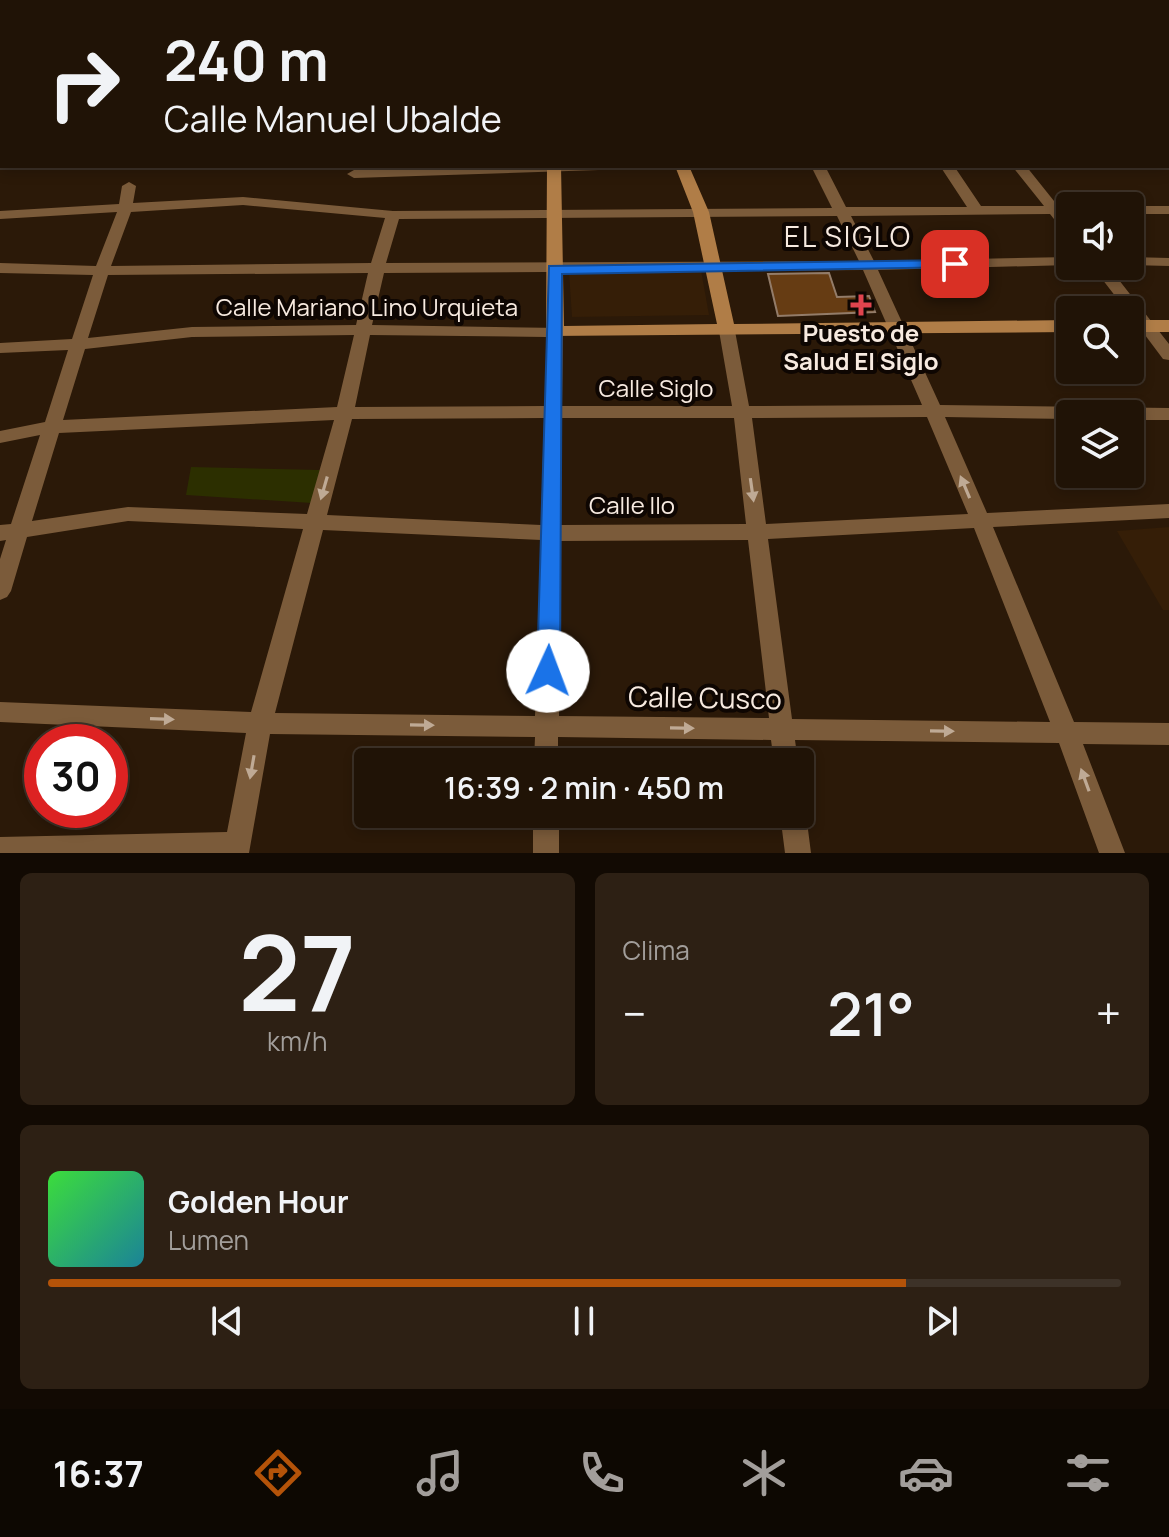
<!DOCTYPE html>
<html lang="es">
<head>
<meta charset="utf-8">
<style>
  body { margin:0; font-family:Manrope,sans-serif; background:#2d2014; color:#f1f3f6; height:100vh; display:flex; flex-direction:column; font-size:30px; white-space:nowrap }
  * { box-sizing:border-box; margin:0 }
  p { font-size:26px; color:#a29e9b }
  .icon { flex:none; width:44px; height:44px; fill:none; stroke:currentColor; stroke-width:2; stroke-linecap:round; stroke-linejoin:round }
  .map { position:relative; height:853px; overflow:hidden }
  .sheet { display:flex; flex-direction:column; gap:20px; padding:20px; background:#120a03; flex:1 }
  .sheet>* { flex:none }
  .hud { position:absolute; left:0px; top:0px; width:1170px; height:168px; box-shadow:0 4px 12px #0003,0 0 0 2px #3d3228; background:#201306; color:#f1f3f6; overflow:hidden }
  .buttons { position:absolute; left:1056px; top:192px; display:grid; gap:16px }
  .buttons a { display:grid; place-items:center; width:88px; height:88px; border-radius:8px; background:#201306; box-shadow:0 4px 12px #0003,0 0 0 2px #3d3228; font-size:40px }
  .speed { position:absolute; left:24px; top:724px; display:flex; gap:16px; font-size:40px; font-weight:700; text-align:center }
  .speed>* { display:grid; place-content:center; width:104px; height:104px; border-radius:50%; background:#201306; box-shadow:0 4px 12px #0003,0 0 0 2px #3d3228; line-height:1 }
  .speed .limit { border:12px solid #d22; background:#fff; color:#111 }
  .pin { position:absolute; display:grid; place-items:center; width:68px; height:68px; color:#fff; margin:-34px; border-radius:16px; box-shadow:0 4px 12px #0006 }
  .me { position:absolute; width:88px; margin:-44px; rotate:2deg; stroke-linejoin:round; filter:drop-shadow(0 0 6px #0008) }
  .turn { display:flex; align-items:center; gap:28px; height:168px; padding:0 32px; font-size:36px }
  .turn .icon { width:104px; height:104px; stroke-width:2.5 }
  .turn b { display:block; font-size:56px; line-height:68px }
  .big { font-size:60px; font-weight:600; line-height:1.1 }
  .sheet .widget { flex:1; display:flex; flex-direction:column; justify-content:center; gap:12px; min-width:0; padding:0 28px; border-radius:12px; background:#2d2014 }
  .sheet .dial { align-items:center; gap:0 }
  .dial b { font-size:104px; line-height:1 }
  .song { display:flex; align-items:center; gap:24px }
  .cover { width:96px; height:96px; border-radius:12px; background:linear-gradient(135deg,hsl(120 70% 55%),hsl(190 70% 35%)) }
  .played { height:8px; border-radius:4px; background:linear-gradient(90deg,#b45309 80%,#3d3228 80%) }
  .keys { display:flex; justify-content:space-around; direction:ltr }
  .heat { display:flex; justify-content:space-between; align-items:center; font-size:44px; direction:ltr }
  .sheet .tiles { flex:1; display:grid; gap:20px; grid-template-columns:1fr 1fr }
  .widget:last-child { grid-column:span 2 }
  .trip { position:absolute; left:354px; top:748px; width:460px; height:80px; border-radius:8px; background:#201306; box-shadow:0 4px 12px #0003,0 0 0 2px #3d3228; font-weight:600; line-height:80px; text-align:center }
  .tab-bar { display:flex; height:128px; justify-content:space-around; align-items:center; background:#0d0802; color:#a29e9b }
  .tab-bar .icon { width:56px; height:56px }
  .tab-bar .active { color:#b45309 }
  .tab-bar b { font-size:36px; color:#f1f3f6 }
  .map>svg:first-child { display:block }
</style>
</head>
<body>
<div class="map">
<svg width="1169" height="853" viewBox="0 0 1169 853">
  <rect width="100%" height="100%" fill="#2b1908"/>
  <g fill="#351e07">
    <polygon points="701,270 709,315 572,317 569,272"/>
    <polygon points="1169,527 1169,610 1163,610 1117,531"/>
  </g>
  <polygon fill="#2c2f00" points="191,467 320,470 312,503 186,495"/>
  <polygon fill="#663c13" stroke="#937c69" stroke-width="2" points="829,273 837,297 869,296 875,312 778,316 768,274"/>
  <g fill="none" stroke-linecap="round" stroke-linejoin="round">
    <g fill="#7b5b3a" fill-rule="evenodd">
      <polygon points="570,0 586,0 587,2 571,2"/>
      <polygon points="600,0 617,0 599,2"/>
      <polygon points="0,79 2,79 0,91"/>
      <polygon points="1168,159 1169,159 1169,167 1164,166 1168,166"/>
      <polygon points="477,166 606,166 599,170 354,178 347,174 354,170"/>
      <path d="M811,166H825L846,207H967L940,166H954L981,206H1044L1012,166H1026L1058,206H1071L1070,214H1065L1070,221V234L1065,233L1050,214L851,216L874,261L1070,257V265L878,270L940,405L1169,408V420H1130V414H1070V419L945,417L987,513L1169,504V518L993,527L1074,722L1169,723V745L1083,744L1125,853H1099L1059,743L795,740L798,762H774L771,740L558,737V762H534L535,737L270,734L249,853H0V837L227,832L246,733L0,722V702L251,712L303,529L128,521L27,537L11,591L7,597L0,600V559L6,540L0,541V525L11,524L40,435L0,443V431L45,422L68,350L0,353V343L72,339L93,275L0,273V263L96,266L117,212L0,219V211L119,204L122,186L129,182L136,186L133,203L243,197L393,211L832,208ZM243,205L385,218L371,263L111,266L131,212ZM837,216L859,261L386,263L399,219ZM863,270L922,405L749,406L735,331L727,326L719,331L732,406H562L563,332L561,328L372,325L384,273ZM368,273L356,325L192,327L88,338L108,275ZM354,335L337,407L63,420L85,349L192,337ZM370,335L547,337L545,406L355,407ZM927,417L968,514L766,524L752,418ZM544,418L541,525L327,515L352,419ZM562,418H734L746,524L561,525ZM334,420L307,514L128,507L32,521L59,433ZM974,528L1050,722L792,719L768,539ZM323,530L541,540L535,716L275,713ZM748,540L769,718L559,716L561,541Z"/>
      <rect x="1130" y="206" width="39" height="8"/>
      <polygon points="1130,257 1169,258 1169,266 1130,265"/>
      <polygon points="1092,266 1108,266 1169,344 1169,360 1163,359 1130,315 1130,310 1126,310"/>
      <polygon points="800,805 806,814 811,853 785,853 780,814 800,814"/>
      <rect x="533" y="814" width="26" height="39"/>
    </g>
    <g fill="#b07d47" fill-rule="evenodd">
      <polygon points="340,0 365,0 338,2"/>
      <polygon points="392,0 423,0 390,2"/>
      <polygon points="465,0 478,0 480,2 467,2"/>
      <polygon points="2,58 2,66 0,67 0,59"/>
      <polygon points="547,166 561,166 564,326 717,324 693,212 675,166 689,166 709,212 734,324 1070,320 1070,332 549,336 546,332"/>
      <rect x="1130" y="320" width="39" height="12"/>
    </g>
  </g>
  <defs><path id="oneway-solid" d="M-6-.8H1V-3.2L6.5 0L1 3.2V.8H-6Z" transform="scale(2)"/></defs>
  <g fill="#bfaa95">
    <use href="#oneway-solid" transform="translate(965 487) rotate(-113)"/>
    <use href="#oneway-solid" transform="translate(324 488) rotate(106)"/>
    <use href="#oneway-solid" transform="translate(752 490) rotate(82)"/>
    <use href="#oneway-solid" transform="translate(162 719) rotate(2)"/>
    <use href="#oneway-solid" transform="translate(422 725) rotate(1)"/>
    <use href="#oneway-solid" transform="translate(682 728) rotate(1)"/>
    <use href="#oneway-solid" transform="translate(942 731) rotate(1)"/>
    <use href="#oneway-solid" transform="translate(252 767) rotate(100)"/>
    <use href="#oneway-solid" transform="translate(1085 780) rotate(-110)"/>
  </g>
  <polygon fill="#1a73e8" stroke="#114b97" stroke-width="2" points="955,260 963,264 961,267 562,274 560,671 556,678 548,681 540,678 537,671 549,266"/>
  <path fill="#e0444e" stroke="#0e0602" stroke-width="3" d="M857 293h8v8h8v8h-8v8h-8v-8h-8v-8h8z"/>
  <g text-anchor="middle" stroke-width="8" stroke-linejoin="round" paint-order="stroke">
    <g font-size="24" fill="#f7eae0" stroke="#0e0602">
      <text x="367" y="316">Calle Mariano Lino Urquieta</text>
      <text x="656" y="397">Calle Siglo</text>
      <text x="632" y="514">Calle Ilo</text>
    </g>
    <g font-size="24" font-weight="bold" fill="#f7eae0" stroke="#0e0602">
      <text x="861" y="342">Puesto de<tspan x="861" dy="28">Salud El Siglo</tspan></text>
    </g>
    <g font-size="28" letter-spacing="2" fill="#f7eae0" stroke="#0e0602">
      <text x="848" y="247">EL SIGLO</text>
    </g>
    <g font-size="28" fill="#f7eae0" stroke="#0e0602">
      <text transform="translate(705 698) rotate(1)" y="10">Calle Cusco</text>
    </g>
  </g>
</svg>
<div class="buttons">
<a><svg class="icon" aria-label="sound" viewBox="0 0 24 24"><path d="M4 9h4l5-4v14l-5-4H4zM17 9q2 3 0 6"/></svg></a>
<a><svg class="icon" aria-label="search" viewBox="0 0 24 24"><circle cx="10" cy="10" r="6"/><path d="M15 15l6 6"/></svg></a>
<a><svg class="icon" aria-label="layers" viewBox="0 0 24 24"><path d="M12 4l9 5-9 5-9-5zM3 14l9 5 9-5"/></svg></a>
</div>
<div class="speed"><div class="limit">30</div></div>
<div class="pin" style="left:955px;top:264px;background:#d93025"><svg class="icon" aria-label="arrive" viewBox="0 0 24 24"><path d="M6 21V4h12l-3 4 3 4H6"/></svg></div>
<svg class="me" style="left:548px;top:671px" viewBox="-20 -20 40 40"><circle r="19" fill="#fff"/><path d="M0-13L10 11 0 6-10 11z" fill="#1a73e8"/></svg>
<div class="trip">16:39 · 2 min · 450 m</div>
<div class="hud">
<div class="turn"><svg class="icon" aria-label="right" viewBox="0 0 24 24"><path d="M7 20v-9h11M14 6l5 5-5 5"/></svg><div><b>240 m</b>Calle Manuel Ubalde</div></div>
</div>
</div>
<section class="sheet">
<div class="tiles">
<div class="widget dial"><b>27</b><p>km/h</p></div>
<div class="widget"><p>Clima</p>
<div class="heat"><a>−</a><b class="big">21°</b><a>+</a></div>
</div>
<div class="widget">
<div class="song"><i class="cover"></i><div><b>Golden Hour</b><p>Lumen</p></div></div>
<div class="played"></div>
<div class="keys"><svg class="icon" aria-label="previous" viewBox="0 0 24 24"><path d="M18 5L8 12l10 7zM5 5v14"/></svg><svg class="icon" aria-label="pause" viewBox="0 0 24 24"><path d="M8 5v14M16 5v14"/></svg><svg class="icon" aria-label="next" viewBox="0 0 24 24"><path d="M6 5l10 7-10 7zM19 5v14"/></svg></div>
</div>
</div>
</section>
<nav class="tab-bar">
<b>16:37</b>
<svg class="icon active" aria-label="directions" viewBox="0 0 24 24"><path d="M12 3l9 9-9 9-9-9zM9 14v-3h6M13 9l2 2-2 2"/></svg>
<svg class="icon" aria-label="music" viewBox="0 0 24 24"><path d="M9 18V5l10-2v13"/><circle cx="6" cy="18" r="3"/><circle cx="16" cy="16" r="3"/></svg>
<svg class="icon" aria-label="phone" viewBox="0 0 24 24"><path d="M5 4h4l2 5-3 2q2 4 5 5l2-3 5 2v4C11 20 4 13 5 4z"/></svg>
<svg class="icon" aria-label="climate" viewBox="0 0 24 24"><path d="M12 3v18M4 7l16 10M4 17L20 7"/></svg>
<svg class="icon" aria-label="car" viewBox="0 0 24 24"><path d="M5 17H2v-5l4-1 3-4h7l3 4 3 1v5h-3M9 17h6M6 11h13"/><circle cx="7" cy="17" r="2"/><circle cx="17" cy="17" r="2"/></svg>
<svg class="icon" aria-label="filters" viewBox="0 0 24 24"><path d="M4 7h16M4 17h16"/><circle cx="9" cy="7" r="2"/><circle cx="15" cy="17" r="2"/></svg>
</nav>
</body>
</html>
